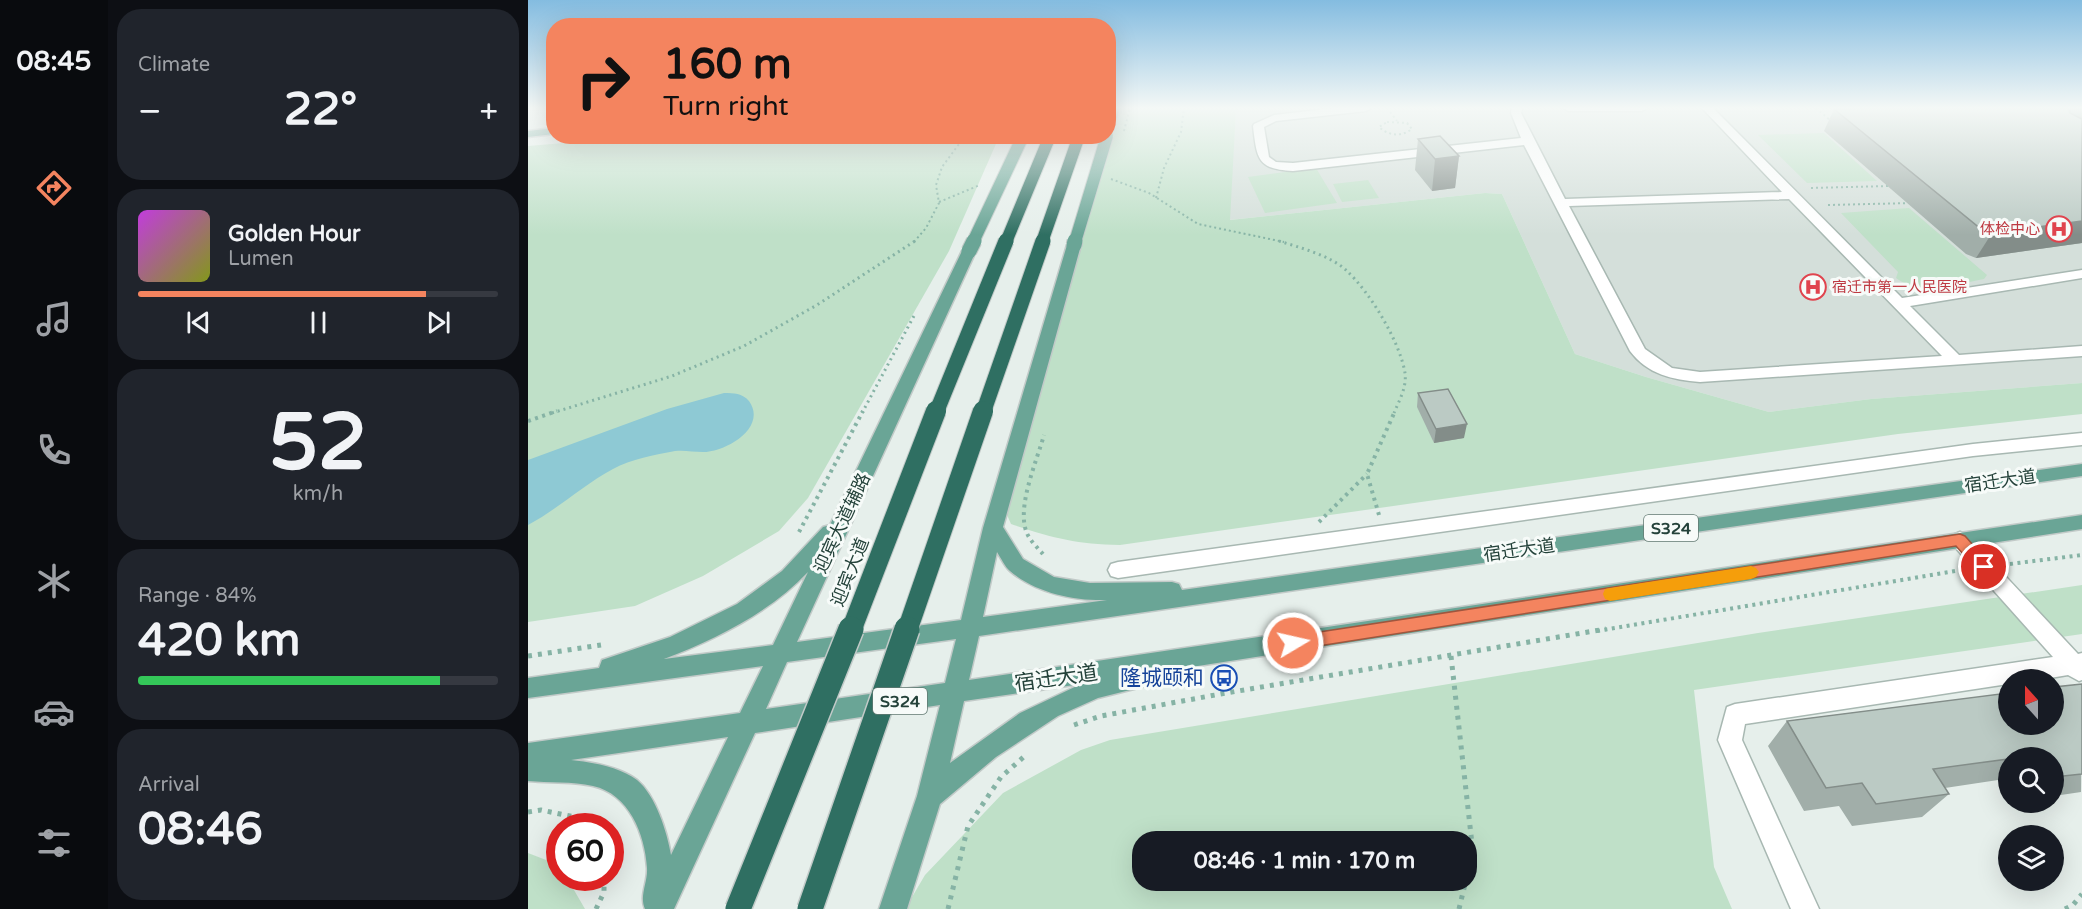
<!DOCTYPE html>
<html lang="en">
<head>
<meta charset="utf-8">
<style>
  body { margin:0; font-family:"Varela Round","Noto Sans SC",sans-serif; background:#20242c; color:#f1f3f6; height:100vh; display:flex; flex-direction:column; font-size:22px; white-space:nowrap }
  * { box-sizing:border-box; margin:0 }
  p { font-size:20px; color:#9ea1a6 }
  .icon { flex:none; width:33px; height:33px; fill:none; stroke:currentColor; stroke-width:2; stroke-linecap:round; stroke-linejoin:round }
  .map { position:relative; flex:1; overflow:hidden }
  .details { display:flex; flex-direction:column; gap:9px; padding:9px; background:#0d0f14; width:420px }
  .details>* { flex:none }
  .top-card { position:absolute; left:18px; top:18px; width:570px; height:126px; border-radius:24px; box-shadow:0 6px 24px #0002; background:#f4845f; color:#111; overflow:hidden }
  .needle { width:39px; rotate:339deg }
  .fabs { position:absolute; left:1470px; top:669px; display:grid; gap:12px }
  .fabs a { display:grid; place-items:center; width:66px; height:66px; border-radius:50%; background:#171b24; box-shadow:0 6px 24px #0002; font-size:30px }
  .speed { position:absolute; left:18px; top:813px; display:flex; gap:12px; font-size:30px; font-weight:700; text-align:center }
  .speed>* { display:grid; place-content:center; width:78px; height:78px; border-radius:50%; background:#171b24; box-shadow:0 6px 24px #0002; line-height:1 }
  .speed .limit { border:9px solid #d22; background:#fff; color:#111 }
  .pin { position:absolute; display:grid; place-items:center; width:51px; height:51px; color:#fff; margin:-26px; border:3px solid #fff; border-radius:50%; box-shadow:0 2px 6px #0007 }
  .me { position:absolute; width:66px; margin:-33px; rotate:81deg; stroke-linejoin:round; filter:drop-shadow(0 0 4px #0008) }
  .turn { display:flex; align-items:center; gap:21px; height:126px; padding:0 18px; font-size:27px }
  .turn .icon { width:78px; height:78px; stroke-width:2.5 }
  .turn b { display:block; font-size:42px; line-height:51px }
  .big { font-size:45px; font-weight:700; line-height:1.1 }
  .details .card { flex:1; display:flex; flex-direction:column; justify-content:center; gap:9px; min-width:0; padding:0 21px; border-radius:24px; background:#20242c }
  .details .dial { align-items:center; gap:0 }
  .dial b { font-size:78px; line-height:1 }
  .song { display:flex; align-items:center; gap:18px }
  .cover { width:72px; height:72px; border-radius:9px; background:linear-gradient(135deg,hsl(290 70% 55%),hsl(70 70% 35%)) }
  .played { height:6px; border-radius:3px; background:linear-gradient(90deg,#f4845f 80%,#363941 80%) }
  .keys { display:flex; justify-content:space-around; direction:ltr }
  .heat { display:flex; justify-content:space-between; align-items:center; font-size:33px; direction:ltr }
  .charge { height:9px; border-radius:4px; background:linear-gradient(90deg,#34c759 84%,#363941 0) }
  .trip { position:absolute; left:604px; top:831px; width:345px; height:60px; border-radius:24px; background:#171b24; box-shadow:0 6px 24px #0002; font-weight:700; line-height:60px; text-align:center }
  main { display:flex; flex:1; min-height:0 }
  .tab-bar { display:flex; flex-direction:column; width:108px; justify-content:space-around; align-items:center; background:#090b0e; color:#9ea1a6 }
  .tab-bar .icon { width:42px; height:42px }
  .tab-bar .current { color:#f4845f }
  .tab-bar b { font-size:27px; color:#f1f3f6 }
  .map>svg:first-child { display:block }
</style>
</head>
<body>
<main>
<nav class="tab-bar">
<b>08:45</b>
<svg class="icon current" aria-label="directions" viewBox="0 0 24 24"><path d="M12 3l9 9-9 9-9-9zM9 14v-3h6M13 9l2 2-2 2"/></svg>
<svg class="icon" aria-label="music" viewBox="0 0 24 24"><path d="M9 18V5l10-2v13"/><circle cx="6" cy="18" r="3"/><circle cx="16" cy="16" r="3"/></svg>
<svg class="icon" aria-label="phone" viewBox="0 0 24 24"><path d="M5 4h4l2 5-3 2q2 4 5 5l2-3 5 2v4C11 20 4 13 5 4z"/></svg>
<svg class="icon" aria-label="climate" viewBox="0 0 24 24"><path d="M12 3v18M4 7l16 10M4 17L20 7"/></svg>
<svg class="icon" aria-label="car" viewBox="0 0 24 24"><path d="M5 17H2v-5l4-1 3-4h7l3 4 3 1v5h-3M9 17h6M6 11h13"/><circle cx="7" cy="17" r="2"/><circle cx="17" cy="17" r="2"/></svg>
<svg class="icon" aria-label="filters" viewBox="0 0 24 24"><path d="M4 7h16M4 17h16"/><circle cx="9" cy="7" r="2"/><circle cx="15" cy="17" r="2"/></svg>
</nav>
<section class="details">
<div class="card"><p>Climate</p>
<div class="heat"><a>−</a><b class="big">22°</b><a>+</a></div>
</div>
<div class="card">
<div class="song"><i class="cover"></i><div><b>Golden Hour</b><p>Lumen</p></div></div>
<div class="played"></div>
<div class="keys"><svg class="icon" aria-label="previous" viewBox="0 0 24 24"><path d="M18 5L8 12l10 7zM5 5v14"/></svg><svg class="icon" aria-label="pause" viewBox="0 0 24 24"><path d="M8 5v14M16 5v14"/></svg><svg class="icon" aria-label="next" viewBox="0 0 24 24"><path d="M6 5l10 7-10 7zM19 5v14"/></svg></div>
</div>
<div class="card dial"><b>52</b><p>km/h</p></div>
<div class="card"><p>Range · 84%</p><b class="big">420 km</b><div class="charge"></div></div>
<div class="card"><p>Arrival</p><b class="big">08:46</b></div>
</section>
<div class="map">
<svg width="1554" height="909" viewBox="0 0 1554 909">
  <rect width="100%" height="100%" fill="#e6efeb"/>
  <polygon fill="#d4dfda" points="708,108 1554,108 1554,383 1343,399 1241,412 1118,377 1047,354 974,194 957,193 701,220"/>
  <g fill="#bfe0c8" fill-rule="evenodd">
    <path d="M586,108H728L708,110L702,220L957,193L974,194L1047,354L1118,377L1241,412L1343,399L1554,383V414L1370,434L592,545C548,544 524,538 483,524L473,501L580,136Z"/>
    <polygon points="1296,133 1349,181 1279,183 1230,135"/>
    <polygon points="120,136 471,137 421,251 280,498 251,531 175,576 107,606 0,622 0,146"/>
    <polygon points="788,168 809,203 737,213 720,177"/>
    <polygon points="840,180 851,198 814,202 805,184"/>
    <path d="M1381,208L1459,275L1456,279C1428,284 1393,297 1368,278L1370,272L1313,213Z"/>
    <path d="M1554,585V634L1166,690L1186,867L1204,909H377L397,875L475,793L553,750L582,740L1230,633ZM615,842H939V880H615Z"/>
    <polygon points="0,853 31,865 32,878 39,878 57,909 0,909"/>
  </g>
  <path fill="#8ec9d4" d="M196,393C206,393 214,393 221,401C240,428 197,452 175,452C165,452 157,450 147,451C127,455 103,459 85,469C55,485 30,509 0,525V460L139,409Z"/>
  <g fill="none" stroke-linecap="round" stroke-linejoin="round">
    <g stroke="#a8b8b2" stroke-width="3">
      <g id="minor">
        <path d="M807,108H843L838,111L748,121L736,127L741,157L748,162L765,163L993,138L983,113L984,108H994L993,113L1037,199L1254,192L1174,108H1185L1374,298L1554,270V278L1382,306L1431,355L1554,346V356L1172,382C1145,380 1119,374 1102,351L996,145L765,171C729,169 729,159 725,126L726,124L746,115ZM1261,199L1414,356L1172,372L1144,368L1117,349L1041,206Z"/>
        <polygon points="1035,108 1119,108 1114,111 1040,111"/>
        <polygon points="1554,433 1554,445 1445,456 590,578 583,576 580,570 583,564 590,562 1445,444"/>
        <polygon points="1432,532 1439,535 1550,654 1554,653 1554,680 1551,681 1540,675 1510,680 1480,680 1480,684 1217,724 1214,740 1291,909 1263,909 1190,740 1199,707 1207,704 1525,657 1425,545 1422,540 1425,535"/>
      </g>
    </g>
    <g stroke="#c2cac8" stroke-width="3">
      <g id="major">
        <polygon points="582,108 592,108 585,130 580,133"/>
        <polygon points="26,128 26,134 0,137 0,131"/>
        <path d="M546,241L553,245L475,527L495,559L526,577L562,583L644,582L651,584L654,590L1554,464V476L451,636L441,680L1554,515V529L644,670L645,673L642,680L570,698L530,716L468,757L412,804L379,909H351L389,796L412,705L227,733L146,909H117C111,896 120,882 119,868C117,834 101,794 65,786C44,781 21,783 0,781V743L212,713L235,666L0,698V678L71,668L74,660L142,637L209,604L254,571L295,527L302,525L434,251L441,247L448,251L269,642L433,620L455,528L539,245ZM469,552C473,558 477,567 482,571C508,593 546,601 579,600L455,617ZM280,572L245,645L136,659C188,639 241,613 280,572ZM428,639L417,683L238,709L259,662ZM553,684L492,713L422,763L436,701ZM200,737L143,855C139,832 128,796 109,780C92,767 63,762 43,760Z"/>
      </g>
    </g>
    <g stroke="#86b3a5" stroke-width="2" stroke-dasharray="2 3" stroke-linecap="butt">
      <polyline points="859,108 869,121"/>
      <polyline points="1288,108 1303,121"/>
      <path d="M859,122L879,123L884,129C873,137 861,136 851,127Z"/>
      <polyline points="583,179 621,193 670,224 756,242"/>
      <polyline points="1283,188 1362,186"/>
      <polyline points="628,198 636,168 653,132 656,108"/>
      <polyline points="411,202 452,185"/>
      <polyline points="1300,205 1383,203"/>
      <polyline points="386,242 398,228 411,203 408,185 414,167 437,136"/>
    </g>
    <g stroke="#86b3a5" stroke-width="3" stroke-dasharray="2 4" stroke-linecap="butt">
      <path d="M751,241C773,248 801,255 818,270C842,292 872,342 877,373C879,387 871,401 866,413"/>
      <polyline points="24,413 144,376 216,346 289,305 387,241"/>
      <polyline points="334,413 387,314"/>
    </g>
    <g stroke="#86b3a5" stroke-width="4" stroke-dasharray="3 4.5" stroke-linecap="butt">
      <polyline points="0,421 29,411"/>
      <polyline points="851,515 839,474 867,411"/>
      <polyline points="791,522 839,474"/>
      <polyline points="271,532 335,411"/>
      <path d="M515,554C508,546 499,538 497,527C491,501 509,460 516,435"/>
      <polyline points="1482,564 1554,555"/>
      <polyline points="1069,631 1433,570"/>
    </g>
    <g stroke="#86b3a5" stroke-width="5" stroke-dasharray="4 6" stroke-linecap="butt">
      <polyline points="0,656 73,645"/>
      <polyline points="923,656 945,853 939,878"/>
      <polyline points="546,725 573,716 698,693 1078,629"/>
      <polyline points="0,812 13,810 61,820 65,826"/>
      <polyline points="68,909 76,892 76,878"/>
      <polyline points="420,909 440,826 473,777 499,754"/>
      <polyline points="931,909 938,880"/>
      <polyline points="1537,909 1545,905 1554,894"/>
    </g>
    <use href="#minor" fill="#fff" fill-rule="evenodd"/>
    <use href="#major" fill="#6aa596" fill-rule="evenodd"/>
    <g stroke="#c2cac8" stroke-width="14" stroke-linecap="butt">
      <g id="major-bridge-far1">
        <polyline points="445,242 495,136"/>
        <polyline points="547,242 579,136"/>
      </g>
    </g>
    <g stroke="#c2cac8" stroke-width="17" stroke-linecap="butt">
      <g id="major-bridge">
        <polyline points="546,245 547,241"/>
        <polyline points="441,251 446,241"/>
      </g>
    </g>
    <g stroke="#c2cac8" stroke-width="14" stroke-linecap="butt">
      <g id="highway-bridge-far3">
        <polyline points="478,242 522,136"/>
        <polyline points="514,242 551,136"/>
      </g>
    </g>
    <g stroke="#c2cac8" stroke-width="17" stroke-linecap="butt">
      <g id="highway-bridge-far2">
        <polyline points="408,413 478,241"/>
        <polyline points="455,413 515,241"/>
      </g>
    </g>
    <g stroke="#c2cac8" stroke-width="22" stroke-linecap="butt">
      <g id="highway-bridge-far1">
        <polyline points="323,631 408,411"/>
        <polyline points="379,631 455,411"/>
      </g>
    </g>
    <g stroke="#c2cac8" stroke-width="28" stroke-linecap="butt">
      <g id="highway-bridge">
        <polyline points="210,909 323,629"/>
        <polyline points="282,909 379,629"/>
      </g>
    </g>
    <polyline stroke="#86b3a5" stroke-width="2" stroke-dasharray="2 3" stroke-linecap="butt" points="596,131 602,108"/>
    <use href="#major-bridge-far1" stroke="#6aa596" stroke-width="12"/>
    <use href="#major-bridge" stroke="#6aa596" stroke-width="15"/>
    <use href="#highway-bridge-far3" stroke="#2f6f62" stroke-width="12"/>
    <use href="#highway-bridge-far2" stroke="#2f6f62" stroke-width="15"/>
    <use href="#highway-bridge-far1" stroke="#2f6f62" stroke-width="20"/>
    <use href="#highway-bridge" stroke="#2f6f62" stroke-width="25"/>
  </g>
  <g fill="#a1aea9">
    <polygon points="1338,108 1554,108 1554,243 1448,258 1438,254 1296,131 1306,109"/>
    <polygon points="890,139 931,156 927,188 904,191 887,170"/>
    <polygon points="890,393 936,438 906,443 889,407"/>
    <polygon points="1554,684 1553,792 1526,796 1526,758 1480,758 1480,795 1470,780 1417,788 1421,794 1394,817 1324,826 1311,806 1276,811 1240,746 1259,721"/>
  </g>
  <g fill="#838d89">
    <polygon points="1539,108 1545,108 1534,126"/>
    <polygon points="931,156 927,188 904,191 907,159"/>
    <polygon points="1554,221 1554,243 1448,258 1464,233"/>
    <polygon points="939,424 936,438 906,443 908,429"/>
  </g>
  <g fill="#bbcac4" stroke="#838d89" stroke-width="1.5">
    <polygon points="1338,108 1540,108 1542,113 1554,119 1554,221 1464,233 1453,229 1306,109"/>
    <polygon points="912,136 931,156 907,159 890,139"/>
    <polygon points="920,389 939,424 908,429 890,393"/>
    <polygon points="1554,684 1554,774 1526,777 1526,758 1480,758 1480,759 1405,769 1421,794 1348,804 1334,783 1298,788 1259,721 1480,693 1480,724 1526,724 1526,687"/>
  </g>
  <linearGradient id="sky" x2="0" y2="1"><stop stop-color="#84bce0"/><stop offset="0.46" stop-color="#f4f8f6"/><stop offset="1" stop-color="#f4f8f6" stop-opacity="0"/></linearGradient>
  <rect width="1554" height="235" fill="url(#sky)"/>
  <polygon fill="#f4845f" stroke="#9f563e" stroke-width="1.5" points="1432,534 1437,536 1461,563 1464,567 1461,571 1450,571 1428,546 765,650 759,648 757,643 759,638 765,636"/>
  <polygon fill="#f59e0b" points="1223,566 1228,568 1231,572 1228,577 1223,579 1082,601 1077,599 1075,594 1077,589 1082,588"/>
  <defs>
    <g id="hospital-ring" transform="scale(1.35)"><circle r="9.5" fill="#f7fbf9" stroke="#e0444e" stroke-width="1.5"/><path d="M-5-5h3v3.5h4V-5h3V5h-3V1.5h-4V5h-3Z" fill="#e0444e"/></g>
    <g id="bus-ring" transform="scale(1.35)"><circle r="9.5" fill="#f7fbf9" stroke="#1a4fb4" stroke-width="1.5"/><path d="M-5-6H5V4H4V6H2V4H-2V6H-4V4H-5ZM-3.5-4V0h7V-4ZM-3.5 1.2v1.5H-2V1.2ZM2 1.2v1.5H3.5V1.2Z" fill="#1a4fb4"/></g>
  </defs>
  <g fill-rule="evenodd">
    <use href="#hospital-ring" x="1531" y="229"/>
    <use href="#hospital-ring" x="1285" y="287"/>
    <use href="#bus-ring" x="696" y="678"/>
  </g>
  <g text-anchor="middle" stroke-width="6" stroke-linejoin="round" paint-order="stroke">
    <g font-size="15" fill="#be3a42" stroke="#f7fbf9" text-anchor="end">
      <text x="1512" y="234">体检中心</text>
      <text x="1304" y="292" text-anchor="start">宿迁市第一人民医院</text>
    </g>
    <g fill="#f7fbf9" stroke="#637a73" stroke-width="1.5">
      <rect x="1116" y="515" width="54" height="26" rx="4.5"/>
      <rect x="345" y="688" width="54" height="26" rx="4.5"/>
    </g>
    <g font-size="16" font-weight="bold" fill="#24423a">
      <text x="1143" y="534">S324</text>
      <text x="372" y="707">S324</text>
    </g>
    <g font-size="18" fill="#24423a" stroke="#f7fbf9">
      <text transform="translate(1472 481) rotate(-8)" y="6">宿迁大道</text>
      <text transform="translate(314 523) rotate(-65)" y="6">迎宾大道辅路</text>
      <text transform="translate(991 550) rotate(-8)" y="6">宿迁大道</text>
      <text transform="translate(322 572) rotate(-68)" y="6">迎宾大道</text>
    </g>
    <g font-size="21" fill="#24423a" stroke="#f7fbf9">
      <text transform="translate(528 678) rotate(-8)" y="7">宿迁大道</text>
    </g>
    <g font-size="21" fill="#164399" stroke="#f7fbf9" text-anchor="end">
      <text x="676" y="685">隆城颐和</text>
    </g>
  </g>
</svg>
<div class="fabs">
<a><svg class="needle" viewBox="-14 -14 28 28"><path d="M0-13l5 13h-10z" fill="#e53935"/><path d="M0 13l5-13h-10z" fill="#9ea1a6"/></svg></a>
<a><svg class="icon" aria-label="search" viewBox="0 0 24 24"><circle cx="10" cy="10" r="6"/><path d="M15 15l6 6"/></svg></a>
<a><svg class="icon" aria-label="layers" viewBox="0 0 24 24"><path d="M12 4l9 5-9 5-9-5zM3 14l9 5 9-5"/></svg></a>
</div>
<div class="speed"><div class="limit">60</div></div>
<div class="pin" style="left:1456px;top:567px;background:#d93025"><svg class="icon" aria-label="arrive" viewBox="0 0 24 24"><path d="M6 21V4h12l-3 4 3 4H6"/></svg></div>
<svg class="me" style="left:765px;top:643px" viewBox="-20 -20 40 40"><circle r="17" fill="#f4845f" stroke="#fff" stroke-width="3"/><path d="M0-11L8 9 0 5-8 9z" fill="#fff"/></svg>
<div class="trip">08:46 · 1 min · 170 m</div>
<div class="top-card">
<div class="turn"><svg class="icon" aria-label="right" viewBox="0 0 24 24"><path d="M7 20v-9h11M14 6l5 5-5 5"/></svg><div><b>160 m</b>Turn right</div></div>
</div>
</div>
</main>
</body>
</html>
